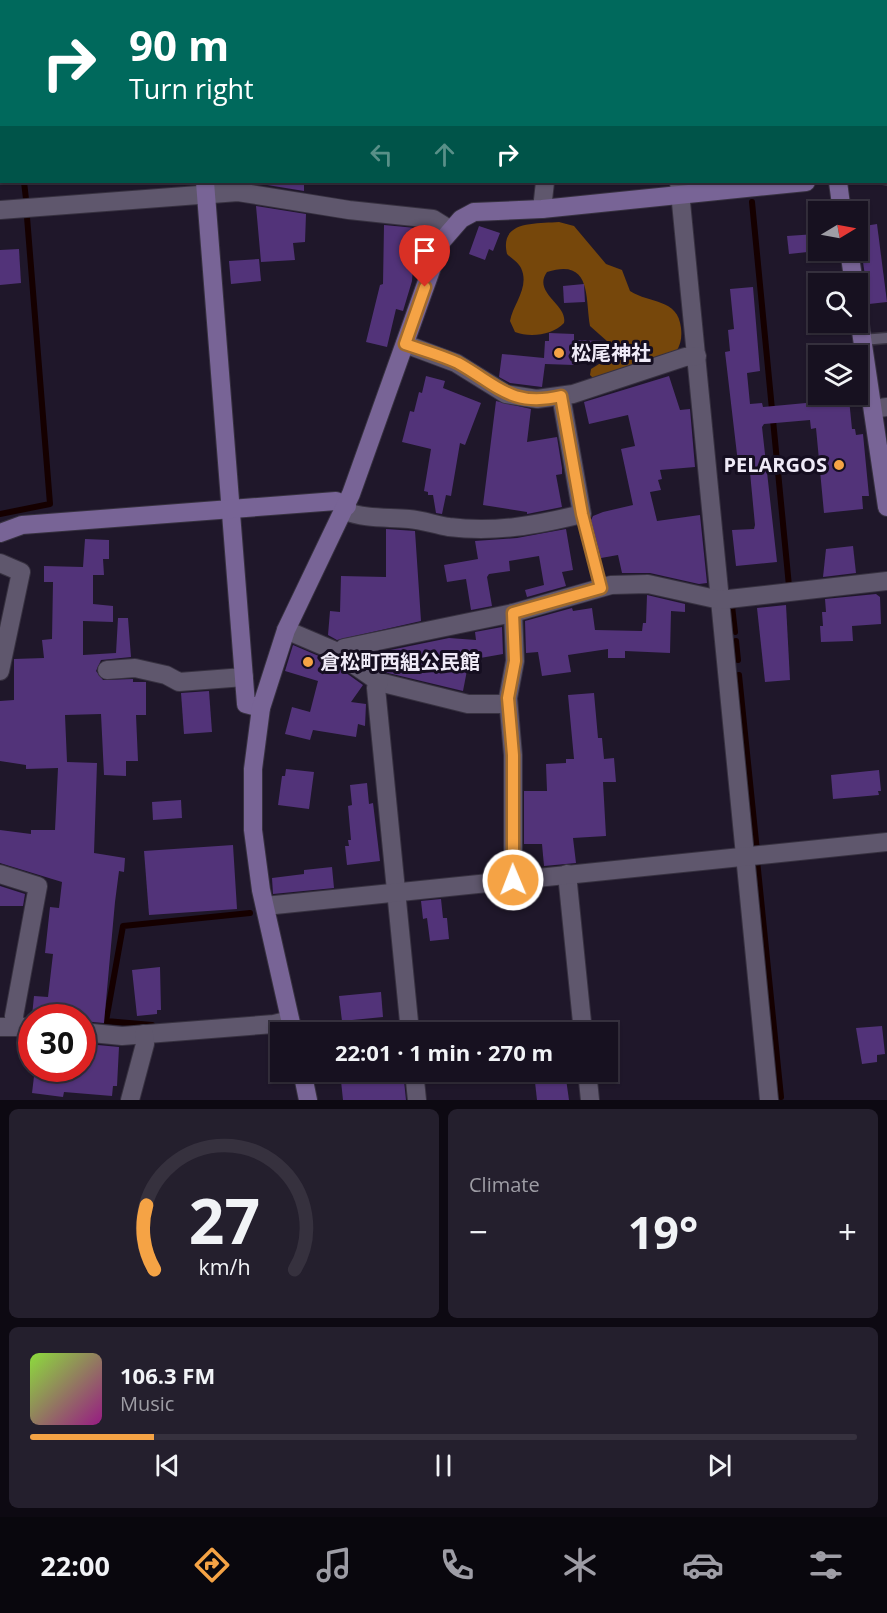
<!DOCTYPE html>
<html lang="en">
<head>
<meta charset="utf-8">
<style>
  body { margin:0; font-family:"Open Sans","Noto Sans JP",sans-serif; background:#241f2d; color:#f1f3f6; height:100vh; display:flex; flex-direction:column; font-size:22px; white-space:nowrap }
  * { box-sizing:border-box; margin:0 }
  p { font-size:20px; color:#9e9da5 }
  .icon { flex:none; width:33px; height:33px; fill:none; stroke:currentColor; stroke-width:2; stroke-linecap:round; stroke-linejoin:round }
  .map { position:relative; height:1100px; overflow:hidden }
  .details { display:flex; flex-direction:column; gap:9px; padding:9px; background:#0d0912; flex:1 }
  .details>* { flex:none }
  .hud { position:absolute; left:0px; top:0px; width:888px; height:183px; box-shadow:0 2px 4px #0004,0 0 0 2px #36313e; background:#00695c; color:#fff; overflow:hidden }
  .needle { width:39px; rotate:80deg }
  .buttons { position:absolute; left:808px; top:201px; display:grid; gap:12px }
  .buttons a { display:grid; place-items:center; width:60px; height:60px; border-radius:0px; background:#171120; box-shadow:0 2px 4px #0004,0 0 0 2px #36313e; font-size:30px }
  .speed { position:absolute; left:18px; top:1004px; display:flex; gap:12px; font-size:30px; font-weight:700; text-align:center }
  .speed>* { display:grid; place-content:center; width:78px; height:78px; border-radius:50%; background:#171120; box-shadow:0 2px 4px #0004,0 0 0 2px #36313e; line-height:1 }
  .speed .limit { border:9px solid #d22; background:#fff; color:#111 }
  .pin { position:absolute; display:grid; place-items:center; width:51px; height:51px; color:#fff; margin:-62px -26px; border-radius:50% 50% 50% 0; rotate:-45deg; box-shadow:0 0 6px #0007 }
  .pin .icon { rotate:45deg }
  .me { position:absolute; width:66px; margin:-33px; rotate:359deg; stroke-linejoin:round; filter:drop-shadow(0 0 4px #0008) }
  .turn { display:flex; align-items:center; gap:21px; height:126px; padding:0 30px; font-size:27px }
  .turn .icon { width:78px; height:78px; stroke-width:2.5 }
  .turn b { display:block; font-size:42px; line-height:51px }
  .lanes { display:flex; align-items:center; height:57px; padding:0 30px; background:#0003; justify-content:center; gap:30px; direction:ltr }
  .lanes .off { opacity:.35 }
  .big { font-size:45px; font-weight:700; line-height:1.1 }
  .details .widget { flex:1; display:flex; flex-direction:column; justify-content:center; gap:9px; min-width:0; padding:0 21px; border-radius:9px; background:#241f2d }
  .details .dial { align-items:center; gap:0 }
  .dial svg { height:156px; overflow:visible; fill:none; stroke:#36313e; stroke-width:7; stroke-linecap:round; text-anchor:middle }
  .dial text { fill:#f1f3f6; stroke:none }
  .song { display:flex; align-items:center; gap:18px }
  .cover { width:72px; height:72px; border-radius:9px; background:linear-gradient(135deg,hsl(90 70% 55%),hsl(310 70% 35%)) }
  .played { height:6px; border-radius:3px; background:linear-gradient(90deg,#f5a345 15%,#36313e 15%) }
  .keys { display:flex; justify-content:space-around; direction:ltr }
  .heat { display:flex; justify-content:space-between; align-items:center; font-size:33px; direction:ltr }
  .details .tiles { flex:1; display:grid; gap:9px; grid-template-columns:1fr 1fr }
  .widget:last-child { grid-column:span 2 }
  .trip { position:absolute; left:270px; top:1022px; width:348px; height:60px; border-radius:0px; background:#171120; box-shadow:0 2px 4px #0004,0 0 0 2px #36313e; font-weight:700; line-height:60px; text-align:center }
  .tabs { display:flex; height:96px; justify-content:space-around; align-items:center; background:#09070d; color:#9e9da5 }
  .tabs .icon { width:42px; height:42px }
  .tabs .active { color:#f5a345 }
  .tabs b { font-size:27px; color:#f1f3f6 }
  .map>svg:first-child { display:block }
</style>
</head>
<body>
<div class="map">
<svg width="887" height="1100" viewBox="0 0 887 1100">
  <rect width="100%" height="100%" fill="#1f172a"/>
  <path fill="#76470b" d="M559,222L574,226L606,264L622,270L630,291C650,304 678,298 681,328C682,337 681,344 676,352L594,379L590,375L591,369L607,359L608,342L590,326C585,297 592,258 547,272C532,293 568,304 564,323C553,335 530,338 515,332L510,321C513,304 530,287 521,268C518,262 512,259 507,254C499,220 536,224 559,222Z"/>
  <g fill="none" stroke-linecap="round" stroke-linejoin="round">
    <g stroke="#150000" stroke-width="6">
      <polyline points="10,0 10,2"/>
      <polyline points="24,182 26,199"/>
      <polyline points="752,202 789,586"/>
      <polyline points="0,514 50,504 27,217"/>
      <polyline points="735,632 732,606 737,605"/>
      <polyline points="736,641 738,660"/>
      <polyline points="739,675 757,851"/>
      <polyline points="757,860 781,1097"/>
      <polyline points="152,1027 152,1025 106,1021 123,926 250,913"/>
    </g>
  </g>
  <g fill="#523379">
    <polygon points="254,182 304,182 304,191 255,183"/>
    <polygon points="256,206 306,214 305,242 293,243 295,260 261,262"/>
    <polygon points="877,224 887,302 869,304 858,227"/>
    <polygon points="384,225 416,228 412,281 403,311 396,309 387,347 366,342 380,285 383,284"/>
    <polygon points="479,226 500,233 493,251 489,249 485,260 469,254"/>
    <polygon points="816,234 817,251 789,254 787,236"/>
    <polygon points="19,249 21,283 0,285 0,250"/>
    <polygon points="259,259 261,281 231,284 229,261"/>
    <polygon points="584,284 585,302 564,303 563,286"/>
    <polygon points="753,287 760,371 747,373 750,404 762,403 763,407 849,399 852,429 855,429 856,435 863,434 869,496 862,496 863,509 824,513 816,428 811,429 810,420 764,424 762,427 777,562 736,566 732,530 754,529 755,525 749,462 738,463 725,352 730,351 728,330 734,329 730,289"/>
    <polygon points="549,333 574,334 574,340 605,341 604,361 574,359 574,365 545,364 542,387 510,383 499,377 502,354 544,358 545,341 549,341"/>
    <polygon points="426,376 445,381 443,388 481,403 465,445 460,443 451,496 446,495 442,514 436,513 433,495 428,495 428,492 424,491 431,449 402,442 410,411 414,412 419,392 422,393"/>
    <polygon points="669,376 680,410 690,409 695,467 660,470 662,479 658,480 661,490 650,492 657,521 700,515 707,583 699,584 650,573 622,573 618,555 601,558 591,520 593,516 603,512 633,505 621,449 635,446 628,415 589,424 584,402"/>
    <polygon points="496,401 531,409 527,442 557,437 562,468 562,474 556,475 562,507 527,514 527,512 483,505"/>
    <polygon points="386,529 415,531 421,621 337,640 328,635 330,611 340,612 341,576 386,577"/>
    <polygon points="566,529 573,570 562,572 566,586 527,597 525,590 544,585 539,556 509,561 510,571 489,574 487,577 492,606 471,610 466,579 447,582 444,565 478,559 475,541 517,538"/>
    <polygon points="85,539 109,540 109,559 103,559 104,575 93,575 93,604 113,606 113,622 83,621 83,655 116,653 118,618 128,618 131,657 101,660 96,671 103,680 133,679 133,682 146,682 146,715 136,715 138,761 126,761 126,776 104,775 101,714 65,715 67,762 97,763 94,853 125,858 124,872 119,871 115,902 104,1023 82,1021 82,1017 32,1016 34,996 48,997 53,954 45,953 50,907 59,908 62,882 0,863 0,830 31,834 31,830 55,830 58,768 26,769 26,765 0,761 0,701 14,700 14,659 44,658 42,640 52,639 53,582 44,582 44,566 83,567"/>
    <polygon points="853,546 856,573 823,577 826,549"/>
    <polygon points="876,594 880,597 881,624 852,626 853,641 821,642 820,626 823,626 822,612 826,612 825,599"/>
    <polygon points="647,595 685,604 685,612 671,611 670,653 625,651 625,658 608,658 608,649 568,655 571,672 542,676 538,652 526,653 525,621 572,608 573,611 592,608 595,630 642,631 643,623 646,623"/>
    <polygon points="786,605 790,680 765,682 757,608"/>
    <polygon points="502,627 503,654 469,660 463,691 384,672 361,656 449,638 476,640 475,632"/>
    <polygon points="293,645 328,660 363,685 351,702 366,704 365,726 358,724 356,737 313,730 310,740 285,734 292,707 310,712 318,681 285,671"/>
    <polygon points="209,691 212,732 184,734 181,693"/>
    <polygon points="594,693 598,738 602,738 604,759 614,758 616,782 603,782 606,836 573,838 576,863 544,866 542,844 524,844 524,791 547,791 546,764 566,763 566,759 574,759 568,695"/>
    <polygon points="286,769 314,772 309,809 278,805 282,776 285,776"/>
    <polygon points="879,770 881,791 878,791 879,795 833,799 831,775"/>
    <polygon points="367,783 369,804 373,803 380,861 347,865 345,846 349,846 348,840 351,840 348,806 352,805 350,785"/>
    <polygon points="181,800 182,818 153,820 152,802"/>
    <polygon points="233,845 237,909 149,915 144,851"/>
    <polygon points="332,867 334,888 273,894 272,878 304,874 304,870"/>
    <polygon points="0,886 25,894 23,906 0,906"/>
    <polygon points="441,899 443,918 447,918 449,939 430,941 427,918 423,919 421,901"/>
    <polygon points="160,967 161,1010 157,1010 157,1014 137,1016 132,970"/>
    <polygon points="381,992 383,1017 342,1021 339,996"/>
    <polygon points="882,1026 885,1054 877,1055 877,1062 862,1064 856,1028"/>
    <polygon points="87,1044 119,1047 117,1086 113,1086 112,1096 64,1092 63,1097 32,1093 35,1068 85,1068"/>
    <polygon points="343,1071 403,1071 406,1100 343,1100 341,1081 344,1080"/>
    <polygon points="566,1079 569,1100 537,1100 535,1082"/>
  </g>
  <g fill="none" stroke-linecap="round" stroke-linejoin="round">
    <g stroke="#373140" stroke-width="13">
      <g id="lane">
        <polyline points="318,0 328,2"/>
        <polyline points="862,340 887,338"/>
        <polyline points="582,514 601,588"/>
      </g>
    </g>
    <g stroke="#373140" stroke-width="20">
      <g id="street">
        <polyline points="661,0 661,2"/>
        <polyline points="197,2 214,0"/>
        <polyline points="280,2 280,0"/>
        <polyline points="458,2 458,0"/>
        <polyline points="674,2 689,0"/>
        <polyline points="886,19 887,19"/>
        <polyline points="886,176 887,176"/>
        <polyline points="679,182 769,1100"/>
        <polyline points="542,209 545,182"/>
        <polyline points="0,210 238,192 349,210 433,219 449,229"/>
        <polyline points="405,344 456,363 506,394 537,399 573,394 685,357 697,356"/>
        <polyline points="873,409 887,407"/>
        <path d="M345,511C365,519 387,517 409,519C422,520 436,525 449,527C495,533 537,525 582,514L561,396"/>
        <polyline points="0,563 21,572 0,671"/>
        <polyline points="286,630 333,650 379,682 468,704 508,704"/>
        <polyline points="339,654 344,648 513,613 611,585 648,584 720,600 887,581"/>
        <polyline points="107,670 135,668 166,675 179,682 244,677"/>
        <polyline points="379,682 376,688 410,1032"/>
        <polyline points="0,874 38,886 14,1016 15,1026"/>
        <polyline points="567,874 583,1032"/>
        <polyline points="513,880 513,755 508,698 515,661 513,613"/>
        <polyline points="265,906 887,842"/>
        <polyline points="0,1027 32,1027"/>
        <polyline points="82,1032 122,1036 274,1024 290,1020"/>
        <polyline points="414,1071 417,1100"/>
        <polyline points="587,1071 590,1100"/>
        <polyline points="130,1100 145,1044 144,1034"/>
      </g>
    </g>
    <g stroke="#373140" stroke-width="20">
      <g id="secondary">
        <polyline points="190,0 191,2"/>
        <polyline points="810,0 810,2"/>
        <polyline points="205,182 246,704 261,708"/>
        <polyline points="838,182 842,212"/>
        <polyline points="849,250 854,284"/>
        <polyline points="858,311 887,507"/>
        <polyline points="0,533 22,525 336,501 347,506"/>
        <polyline points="293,1032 261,890 253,830 253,769 261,708 286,630 351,494 441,242 461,219 474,212 542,209 806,182"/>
        <polyline points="302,1071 308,1100"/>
      </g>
    </g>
    <use href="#lane" stroke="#5f576d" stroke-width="10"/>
    <use href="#street" stroke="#5f576d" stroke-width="18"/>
    <use href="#secondary" stroke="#786496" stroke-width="18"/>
  </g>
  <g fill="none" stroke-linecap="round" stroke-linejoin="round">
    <g stroke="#9f6a2d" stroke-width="15">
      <path id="route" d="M425,287L405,344C422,350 441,355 458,363C496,384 511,408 561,396L582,514L601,588L513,613L515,661L508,698L513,755V880"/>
    </g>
    <use href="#route" stroke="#f5a345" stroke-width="10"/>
  </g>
  <g fill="#f5a345" stroke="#150e20" stroke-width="2">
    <circle cx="559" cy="353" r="6"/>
    <circle cx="839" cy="465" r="6"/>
    <circle cx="308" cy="662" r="6"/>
  </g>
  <g text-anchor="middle" stroke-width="6" stroke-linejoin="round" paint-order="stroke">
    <g font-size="20" font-weight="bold" fill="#efeaf7" stroke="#150e20" text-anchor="start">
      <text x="571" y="360">松尾神社</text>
      <text x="827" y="472" text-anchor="end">PELARGOS</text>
      <text x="320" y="669">倉松町西組公民館</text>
    </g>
  </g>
</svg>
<div class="buttons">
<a><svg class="needle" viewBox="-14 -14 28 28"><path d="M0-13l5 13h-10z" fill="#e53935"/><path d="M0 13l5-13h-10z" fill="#9e9da5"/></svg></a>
<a><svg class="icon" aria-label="search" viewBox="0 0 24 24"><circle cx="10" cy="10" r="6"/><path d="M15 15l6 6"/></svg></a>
<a><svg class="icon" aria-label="layers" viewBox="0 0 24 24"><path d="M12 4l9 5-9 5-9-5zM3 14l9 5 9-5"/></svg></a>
</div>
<div class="speed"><div class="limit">30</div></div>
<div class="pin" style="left:425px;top:287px;background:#d93025"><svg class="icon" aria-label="arrive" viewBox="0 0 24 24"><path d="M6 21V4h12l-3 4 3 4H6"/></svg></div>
<svg class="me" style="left:513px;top:880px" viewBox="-20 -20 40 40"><circle r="17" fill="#f5a345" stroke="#fff" stroke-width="3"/><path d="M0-11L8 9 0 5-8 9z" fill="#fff"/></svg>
<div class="trip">22:01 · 1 min · 270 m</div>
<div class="hud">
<div class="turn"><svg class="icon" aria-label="right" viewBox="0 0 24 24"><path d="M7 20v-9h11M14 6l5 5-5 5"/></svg><div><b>90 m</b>Turn right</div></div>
<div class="lanes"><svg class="icon off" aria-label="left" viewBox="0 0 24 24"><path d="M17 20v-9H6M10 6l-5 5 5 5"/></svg><svg class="icon off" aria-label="ahead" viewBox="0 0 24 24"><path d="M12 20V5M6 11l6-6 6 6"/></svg><svg class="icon" aria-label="right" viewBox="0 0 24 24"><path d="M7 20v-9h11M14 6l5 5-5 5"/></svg></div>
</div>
</div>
<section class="details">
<div class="tiles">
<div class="widget dial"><svg viewBox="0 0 100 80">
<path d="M14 69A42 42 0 1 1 86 69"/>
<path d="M14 69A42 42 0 0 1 10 36" stroke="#f5a345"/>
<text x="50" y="56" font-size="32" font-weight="700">27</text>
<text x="50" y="72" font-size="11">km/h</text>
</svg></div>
<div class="widget"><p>Climate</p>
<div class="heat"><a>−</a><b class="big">19°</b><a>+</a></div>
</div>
<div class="widget">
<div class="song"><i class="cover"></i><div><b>106.3 FM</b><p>Music</p></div></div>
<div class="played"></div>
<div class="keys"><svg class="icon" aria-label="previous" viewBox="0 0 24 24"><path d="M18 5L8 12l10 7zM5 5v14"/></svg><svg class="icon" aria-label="pause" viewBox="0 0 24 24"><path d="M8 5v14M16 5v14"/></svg><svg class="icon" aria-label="next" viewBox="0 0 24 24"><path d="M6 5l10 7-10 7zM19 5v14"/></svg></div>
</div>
</div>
</section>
<nav class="tabs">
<b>22:00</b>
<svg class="icon active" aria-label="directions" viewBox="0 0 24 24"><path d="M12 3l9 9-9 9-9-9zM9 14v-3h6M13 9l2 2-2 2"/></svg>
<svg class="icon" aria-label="music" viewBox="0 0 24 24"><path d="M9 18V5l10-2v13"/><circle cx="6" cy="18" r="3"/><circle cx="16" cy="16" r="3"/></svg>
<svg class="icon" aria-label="phone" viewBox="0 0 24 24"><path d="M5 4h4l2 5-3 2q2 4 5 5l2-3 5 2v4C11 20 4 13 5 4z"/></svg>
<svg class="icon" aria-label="climate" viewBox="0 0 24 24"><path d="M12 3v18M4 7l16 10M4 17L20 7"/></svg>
<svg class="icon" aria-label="car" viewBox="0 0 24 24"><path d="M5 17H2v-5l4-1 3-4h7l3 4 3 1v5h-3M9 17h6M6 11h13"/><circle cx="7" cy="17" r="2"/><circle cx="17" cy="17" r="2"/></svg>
<svg class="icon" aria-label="filters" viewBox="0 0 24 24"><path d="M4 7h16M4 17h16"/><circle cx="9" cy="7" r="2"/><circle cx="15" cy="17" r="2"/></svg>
</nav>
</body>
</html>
